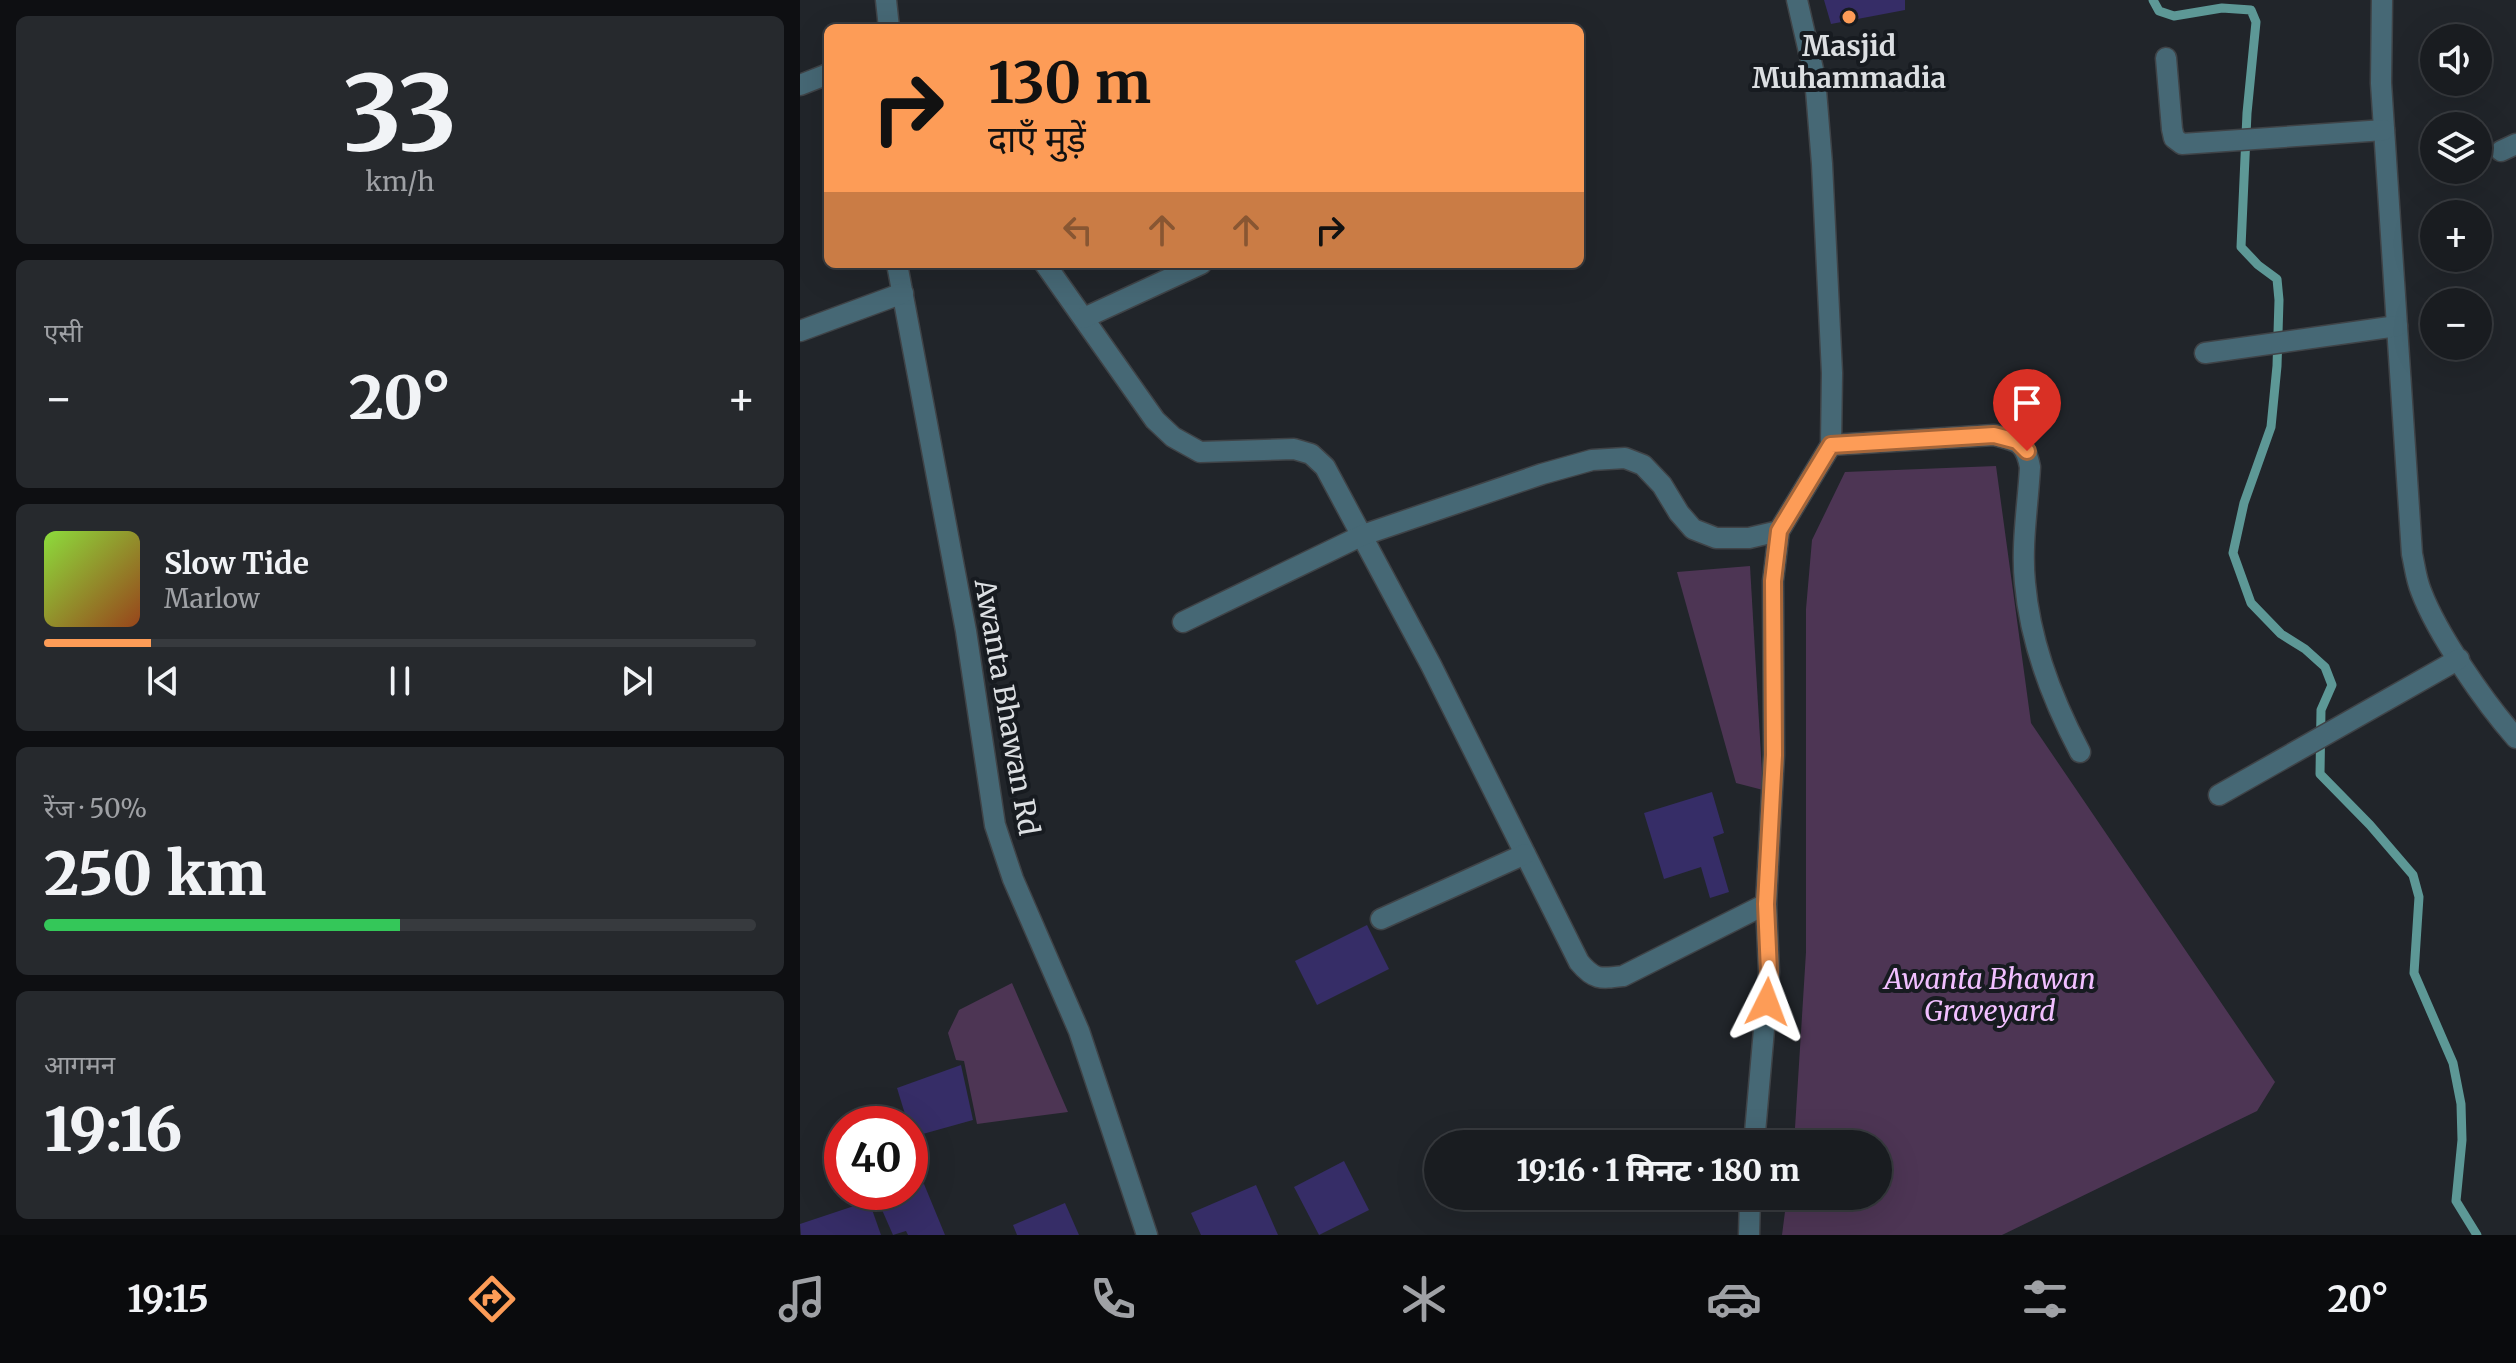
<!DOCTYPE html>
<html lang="hi">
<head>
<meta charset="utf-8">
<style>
  body { margin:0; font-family:Merriweather,"Noto Sans Devanagari",serif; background:#26292d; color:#f1f3f6; height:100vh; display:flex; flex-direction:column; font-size:30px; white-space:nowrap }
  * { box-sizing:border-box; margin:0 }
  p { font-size:26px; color:#9fa1a5 }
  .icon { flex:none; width:44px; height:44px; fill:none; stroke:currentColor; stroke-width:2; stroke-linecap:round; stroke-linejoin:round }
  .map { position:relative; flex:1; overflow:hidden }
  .drawer { display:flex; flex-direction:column; gap:16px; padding:16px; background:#0e0f12; width:800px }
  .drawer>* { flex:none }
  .banner { position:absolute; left:24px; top:24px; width:760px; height:244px; border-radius:12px; box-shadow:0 8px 32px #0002,0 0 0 2px #373a3e; background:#fd9c57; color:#111; overflow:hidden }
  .controls { position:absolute; left:1620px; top:24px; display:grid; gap:16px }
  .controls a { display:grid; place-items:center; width:72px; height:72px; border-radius:50%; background:#191c20; box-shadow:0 8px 32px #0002,0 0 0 2px #373a3e; font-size:40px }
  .speed { position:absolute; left:24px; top:1106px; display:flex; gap:16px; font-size:40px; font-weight:700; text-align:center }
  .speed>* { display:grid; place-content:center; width:104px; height:104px; border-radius:50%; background:#191c20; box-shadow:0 8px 32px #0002,0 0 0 2px #373a3e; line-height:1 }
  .speed .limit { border:12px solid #d22; background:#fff; color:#111 }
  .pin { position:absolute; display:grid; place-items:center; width:68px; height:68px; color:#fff; margin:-82px -34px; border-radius:50% 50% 50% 0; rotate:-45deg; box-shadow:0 0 8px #0007 }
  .pin .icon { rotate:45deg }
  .me { position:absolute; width:88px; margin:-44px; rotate:3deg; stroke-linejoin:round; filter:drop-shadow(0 0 6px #0008) }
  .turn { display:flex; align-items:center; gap:28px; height:168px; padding:0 32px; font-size:36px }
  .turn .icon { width:104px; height:104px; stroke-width:2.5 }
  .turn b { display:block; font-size:56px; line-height:68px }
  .lanes { display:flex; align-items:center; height:76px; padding:0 32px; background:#0003; justify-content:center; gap:40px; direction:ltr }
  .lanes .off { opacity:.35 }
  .big { font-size:60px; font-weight:800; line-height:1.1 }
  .drawer .tile { flex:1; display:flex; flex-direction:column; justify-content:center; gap:12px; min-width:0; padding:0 28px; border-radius:12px; background:#26292d }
  .drawer .dial { align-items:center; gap:0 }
  .dial b { font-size:104px; line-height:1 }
  .song { display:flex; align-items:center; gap:24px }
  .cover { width:96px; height:96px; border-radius:12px; background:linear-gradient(135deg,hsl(90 70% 55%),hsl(20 70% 35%)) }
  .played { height:8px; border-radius:4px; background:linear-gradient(90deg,#fd9c57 15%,#373a3e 15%) }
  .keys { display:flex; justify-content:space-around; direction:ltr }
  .heat { display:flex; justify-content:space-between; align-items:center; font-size:44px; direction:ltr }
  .charge { height:12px; border-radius:6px; background:linear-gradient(90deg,#34c759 50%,#373a3e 0) }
  .trip { position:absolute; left:624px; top:1130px; width:468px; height:80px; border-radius:40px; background:#191c20; box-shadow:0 8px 32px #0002,0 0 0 2px #373a3e; font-weight:800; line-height:80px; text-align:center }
  .tab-bar { display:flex; height:128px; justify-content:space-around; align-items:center; background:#0a0b0d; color:#9fa1a5 }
  .tab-bar .icon { width:56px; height:56px }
  .tab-bar .current { color:#fd9c57 }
  .tab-bar b { font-size:36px; color:#f1f3f6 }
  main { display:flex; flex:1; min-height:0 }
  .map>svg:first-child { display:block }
</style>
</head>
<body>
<main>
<section class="drawer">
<div class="tile dial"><b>33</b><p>km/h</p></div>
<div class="tile"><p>एसी</p>
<div class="heat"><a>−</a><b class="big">20°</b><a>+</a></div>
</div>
<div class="tile">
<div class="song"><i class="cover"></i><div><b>Slow Tide</b><p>Marlow</p></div></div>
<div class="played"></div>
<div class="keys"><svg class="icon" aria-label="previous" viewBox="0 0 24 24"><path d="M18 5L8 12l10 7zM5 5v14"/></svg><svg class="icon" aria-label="pause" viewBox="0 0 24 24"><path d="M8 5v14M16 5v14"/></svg><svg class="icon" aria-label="next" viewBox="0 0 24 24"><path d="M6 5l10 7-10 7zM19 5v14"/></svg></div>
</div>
<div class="tile"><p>रेंज · 50%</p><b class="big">250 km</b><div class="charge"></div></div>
<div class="tile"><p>आगमन</p><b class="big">19:16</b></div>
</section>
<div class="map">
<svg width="1716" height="1235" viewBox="0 0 1716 1235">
  <rect width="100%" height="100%" fill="#21252a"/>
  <g fill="#4d3554">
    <polygon points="1196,466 1231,723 1475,1082 1457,1111 1202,1235 982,1235 987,1196 1078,1196 1078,1144 994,1144 1006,952 1006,609 1012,540 1045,472"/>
    <polygon points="950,566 963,790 936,783 877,572"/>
    <polygon points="212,983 268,1112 177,1124 164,1061 156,1060 148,1033 159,1010"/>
  </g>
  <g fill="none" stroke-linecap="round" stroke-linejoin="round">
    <polyline stroke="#5d9896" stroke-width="9" points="1353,0 1359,11 1374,16 1422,8 1451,10 1456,22 1447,113 1441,247 1458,265 1477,279 1479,300 1477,366 1471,427 1444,503 1433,553 1451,603 1481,634 1505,649 1525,667 1532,685 1521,710 1520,774 1570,825 1613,875 1619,897 1614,973 1653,1063 1661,1104 1662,1140 1656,1201 1677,1235"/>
  </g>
  <g fill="#362d67">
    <polygon points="1024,0 1105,0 1105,10 1031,24"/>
    <polygon points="912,792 924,833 913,837 929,892 910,898 901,867 864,879 844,813"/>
    <polygon points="567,925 589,969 517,1005 495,961"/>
    <polygon points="161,1065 173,1120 112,1137 97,1088"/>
    <polygon points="544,1161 569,1210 519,1235 494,1187"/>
    <polygon points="124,1184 145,1235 108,1235 106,1231 93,1235 79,1203"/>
    <polygon points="456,1185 478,1235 401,1235 391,1213"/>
    <polygon points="69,1201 81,1235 1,1235 0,1224"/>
    <polygon points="265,1203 279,1235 217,1235 213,1225"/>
  </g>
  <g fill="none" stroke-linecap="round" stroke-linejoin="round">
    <g stroke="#3f4347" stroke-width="23">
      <g id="minor">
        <polyline points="86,0 89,28"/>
        <path d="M1582,0L1581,83L1612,554C1615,567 1616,579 1621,591C1637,634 1685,703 1716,738"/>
        <polyline points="1366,58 1372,129 1374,138 1382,144 1584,130"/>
        <polyline points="0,85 28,74"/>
        <polyline points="1701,151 1716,144"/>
        <polyline points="97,264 166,631 195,825 213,879 279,1031 347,1235"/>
        <path d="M245,264L355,420L373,437L400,452L494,449L511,454L525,467L631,665L779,962C794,980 800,979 823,976L966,904"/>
        <polyline points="284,318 401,264"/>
        <polyline points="0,331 103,293"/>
        <polyline points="1405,353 1597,326"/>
        <path d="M1031,445L1194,435C1217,441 1225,441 1230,467C1228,505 1221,545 1225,583C1230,641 1253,701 1280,752"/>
        <polyline points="383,622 563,535 742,474 792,460 825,458 843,465 862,485 879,513 893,529 916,538 949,538 979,531"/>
        <polyline points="1419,795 1659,659"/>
        <polyline points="581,919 725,854"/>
        <polyline points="954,1144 969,972 966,904 974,755 973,581 979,531 1031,445 1032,373 1022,164 1015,78 997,0"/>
        <polyline points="949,1235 950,1196"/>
      </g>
    </g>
    <use href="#minor" stroke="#466875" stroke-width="20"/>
  </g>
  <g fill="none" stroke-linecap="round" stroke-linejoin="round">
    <g stroke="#a46539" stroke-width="20">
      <polyline id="route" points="967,1002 969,972 966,904 974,755 973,581 979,531 1031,445 1194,435 1217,441 1227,451"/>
    </g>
    <use href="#route" stroke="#fd9c57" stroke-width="14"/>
  </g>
  <circle fill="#fd9c57" stroke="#171b20" stroke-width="3" cx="1049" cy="17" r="8"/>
  <g text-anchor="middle" stroke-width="8" stroke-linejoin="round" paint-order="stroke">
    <g font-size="28" font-weight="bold" fill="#dcdfe2" stroke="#171b20">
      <text x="1049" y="56">Masjid<tspan x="1049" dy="32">Muhammadia</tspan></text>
    </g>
    <g font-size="28" fill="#dcdfe2" stroke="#171b20">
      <text transform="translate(207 707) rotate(80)" y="10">Awanta Bhawan Rd</text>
    </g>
    <g font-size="28" font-style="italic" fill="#f1bfff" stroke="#171b20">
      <text x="1190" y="989">Awanta Bhawan<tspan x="1190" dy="32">Graveyard</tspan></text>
    </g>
  </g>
</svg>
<div class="controls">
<a><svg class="icon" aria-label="sound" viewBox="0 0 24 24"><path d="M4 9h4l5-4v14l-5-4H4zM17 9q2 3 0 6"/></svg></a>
<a><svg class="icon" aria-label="layers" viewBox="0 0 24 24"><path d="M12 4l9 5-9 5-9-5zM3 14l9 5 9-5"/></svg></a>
<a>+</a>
<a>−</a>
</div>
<div class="speed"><div class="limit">40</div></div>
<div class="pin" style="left:1227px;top:451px;background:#d93025"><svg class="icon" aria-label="arrive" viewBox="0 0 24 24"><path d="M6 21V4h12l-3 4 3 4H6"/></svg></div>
<svg class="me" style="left:967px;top:1002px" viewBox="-20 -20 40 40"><path d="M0-17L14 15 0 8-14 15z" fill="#fd9c57" stroke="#fff" stroke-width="4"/></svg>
<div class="trip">19:16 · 1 मिनट · 180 m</div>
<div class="banner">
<div class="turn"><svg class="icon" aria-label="right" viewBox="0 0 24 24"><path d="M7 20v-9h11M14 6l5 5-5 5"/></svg><div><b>130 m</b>दाएँ मुड़ें</div></div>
<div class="lanes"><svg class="icon off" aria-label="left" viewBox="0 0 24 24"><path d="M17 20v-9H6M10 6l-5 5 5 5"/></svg><svg class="icon off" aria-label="ahead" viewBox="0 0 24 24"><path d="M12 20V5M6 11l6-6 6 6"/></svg><svg class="icon off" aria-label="ahead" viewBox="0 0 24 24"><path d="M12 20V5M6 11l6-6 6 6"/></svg><svg class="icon" aria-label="right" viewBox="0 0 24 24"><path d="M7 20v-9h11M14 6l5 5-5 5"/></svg></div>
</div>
</div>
</main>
<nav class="tab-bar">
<b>19:15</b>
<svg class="icon current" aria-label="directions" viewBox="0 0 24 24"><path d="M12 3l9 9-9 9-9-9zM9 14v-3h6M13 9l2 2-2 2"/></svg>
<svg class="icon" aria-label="music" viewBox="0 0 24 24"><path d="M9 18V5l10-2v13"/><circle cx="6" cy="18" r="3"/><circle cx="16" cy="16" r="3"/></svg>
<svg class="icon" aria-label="phone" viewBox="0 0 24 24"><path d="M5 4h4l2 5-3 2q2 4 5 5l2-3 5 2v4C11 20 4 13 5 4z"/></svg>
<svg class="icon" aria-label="climate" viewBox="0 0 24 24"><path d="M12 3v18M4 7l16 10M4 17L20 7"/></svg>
<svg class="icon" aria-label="car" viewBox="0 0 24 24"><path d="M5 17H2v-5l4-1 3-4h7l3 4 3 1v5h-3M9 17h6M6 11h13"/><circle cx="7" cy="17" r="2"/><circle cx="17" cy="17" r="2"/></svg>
<svg class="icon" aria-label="filters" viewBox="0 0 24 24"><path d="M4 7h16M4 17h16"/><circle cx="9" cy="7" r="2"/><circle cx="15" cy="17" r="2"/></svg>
<b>20°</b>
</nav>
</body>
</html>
